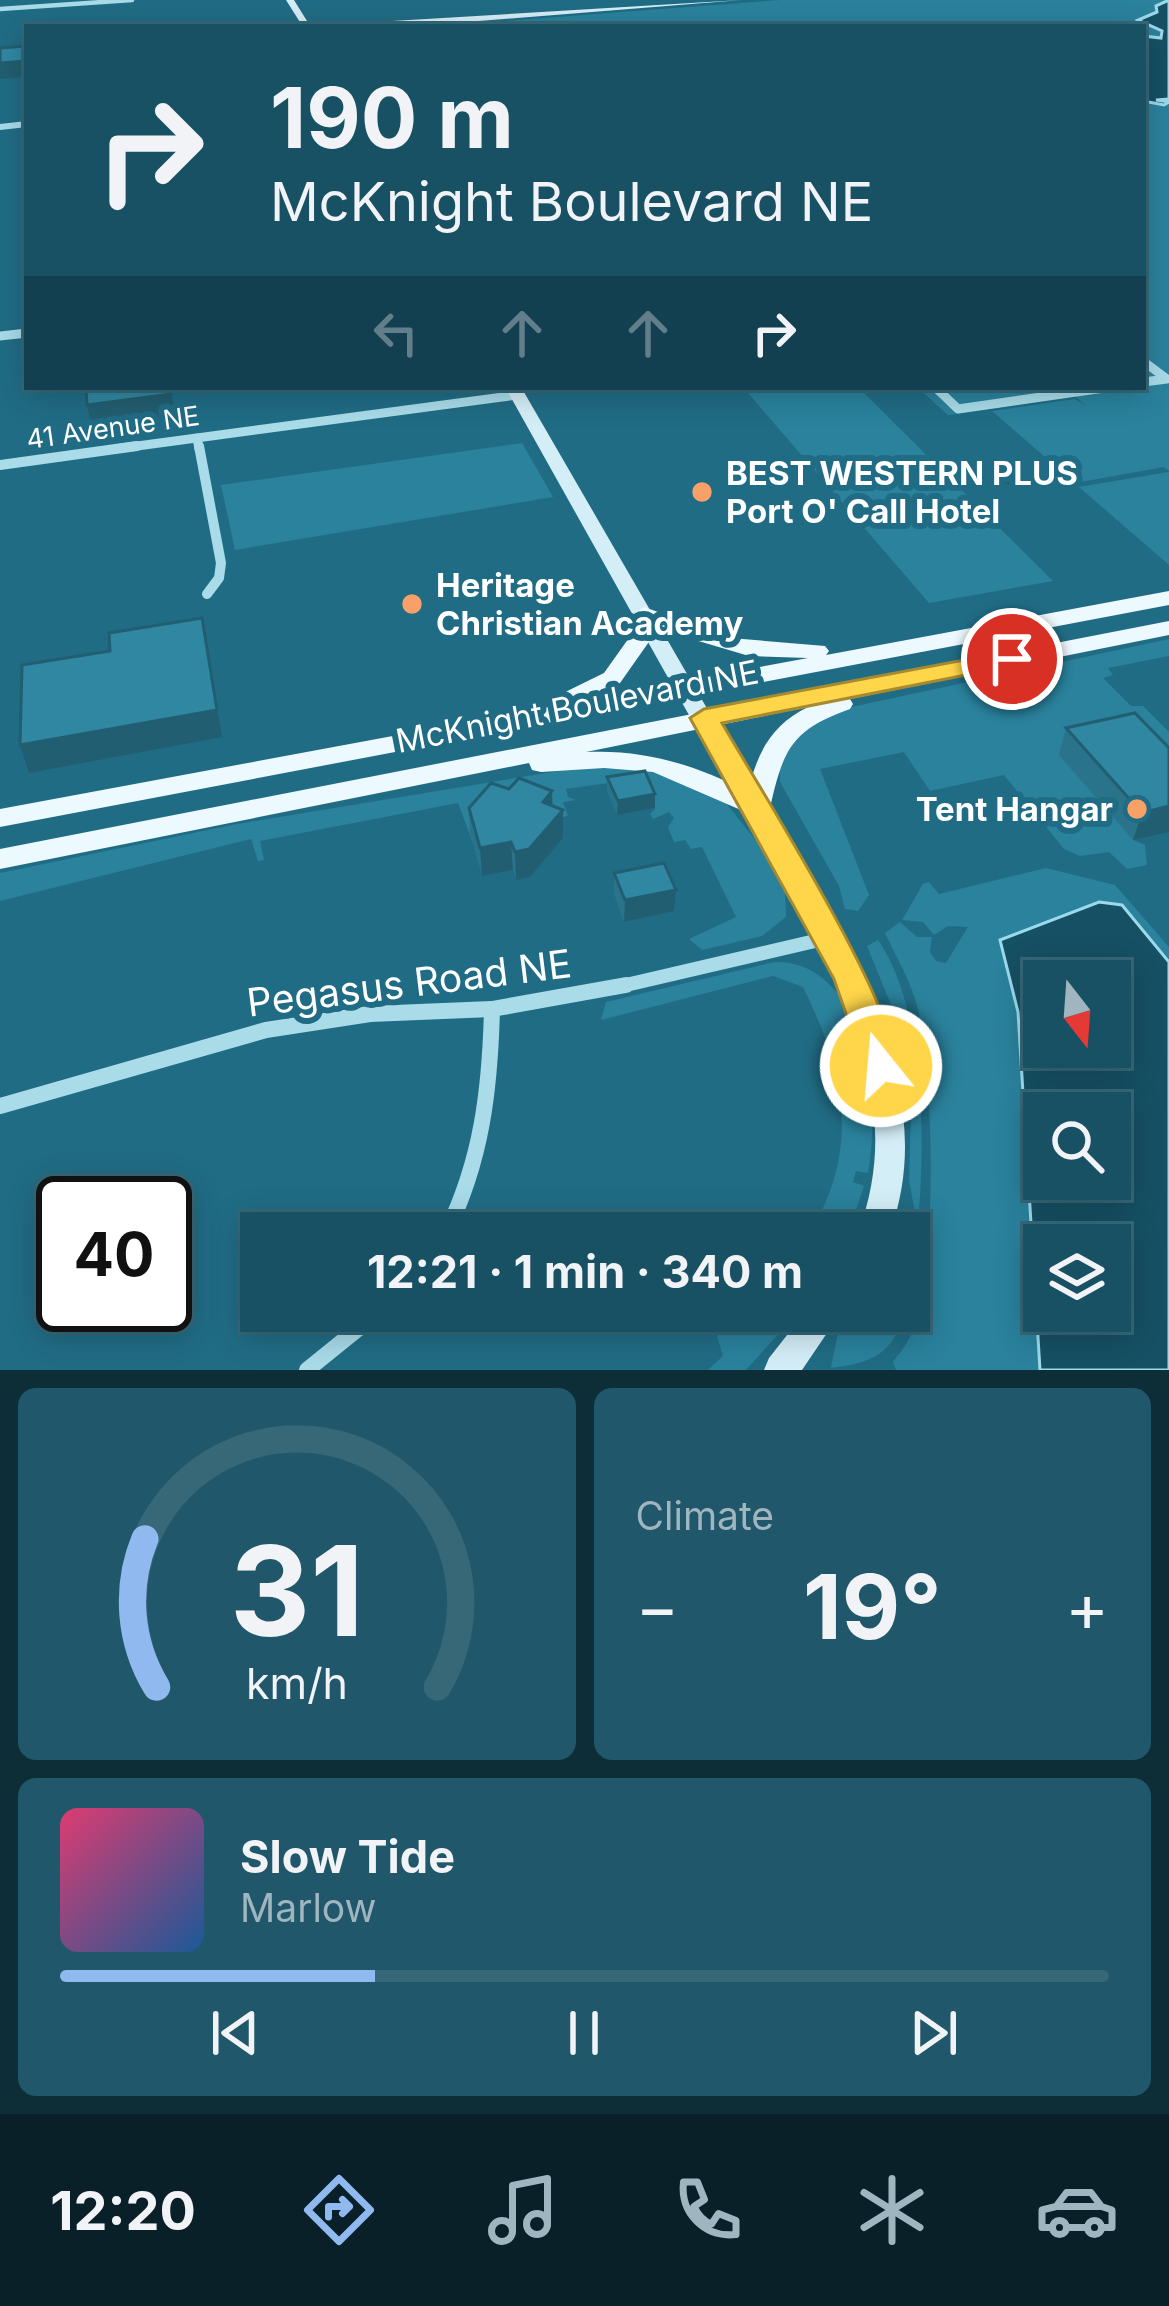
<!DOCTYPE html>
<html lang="en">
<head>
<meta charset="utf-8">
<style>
  body { margin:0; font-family:Inter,sans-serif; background:#21576a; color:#f1f3f6; height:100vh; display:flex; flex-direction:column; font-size:45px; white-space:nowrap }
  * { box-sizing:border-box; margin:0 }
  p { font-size:39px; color:#9fb5bf }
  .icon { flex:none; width:66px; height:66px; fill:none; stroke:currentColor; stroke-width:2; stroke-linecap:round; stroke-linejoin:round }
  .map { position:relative; height:1370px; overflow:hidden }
  .side { display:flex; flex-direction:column; gap:18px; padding:18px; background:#0d2d37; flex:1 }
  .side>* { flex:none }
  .guide { position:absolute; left:24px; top:24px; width:1122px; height:366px; border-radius:0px; box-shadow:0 6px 30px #0003,0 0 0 3px #366878; background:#185164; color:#f1f3f6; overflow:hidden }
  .needle { width:78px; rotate:163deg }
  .buttons { position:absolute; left:1023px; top:960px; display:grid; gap:24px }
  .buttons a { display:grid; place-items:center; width:108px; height:108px; border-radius:0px; background:#185164; box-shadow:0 6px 30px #0003,0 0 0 3px #366878; font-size:60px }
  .speed { position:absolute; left:36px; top:1176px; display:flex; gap:24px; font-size:60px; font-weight:700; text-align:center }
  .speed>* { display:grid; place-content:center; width:156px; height:156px; border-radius:50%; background:#185164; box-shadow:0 6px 30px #0003,0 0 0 3px #366878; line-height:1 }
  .speed .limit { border:6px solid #111; border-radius:18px; background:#fff; color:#111 }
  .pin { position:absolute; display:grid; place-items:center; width:102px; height:102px; color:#fff; margin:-51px; border:6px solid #fff; border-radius:50%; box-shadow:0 3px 12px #0007 }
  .me { position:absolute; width:132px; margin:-66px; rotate:343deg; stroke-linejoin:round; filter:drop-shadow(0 0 9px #0008) }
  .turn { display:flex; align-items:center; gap:42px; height:252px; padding:0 48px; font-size:54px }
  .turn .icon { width:156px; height:156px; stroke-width:2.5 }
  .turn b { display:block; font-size:84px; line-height:102px }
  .lanes { display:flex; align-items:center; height:114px; padding:0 48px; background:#0003; justify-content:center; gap:60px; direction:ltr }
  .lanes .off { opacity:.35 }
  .big { font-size:90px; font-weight:700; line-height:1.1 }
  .side .tile { flex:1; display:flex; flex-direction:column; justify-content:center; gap:18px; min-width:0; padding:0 42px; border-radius:18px; background:#21576a }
  .side .dial { align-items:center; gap:0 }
  .dial svg { height:312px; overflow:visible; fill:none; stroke:#366878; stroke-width:7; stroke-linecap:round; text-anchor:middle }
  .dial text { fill:#f1f3f6; stroke:none }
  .song { display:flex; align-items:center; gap:36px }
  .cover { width:144px; height:144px; border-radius:18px; background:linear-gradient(135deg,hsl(340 70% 55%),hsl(210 70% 35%)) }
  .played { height:12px; border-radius:6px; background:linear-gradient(90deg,#90b9f0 30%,#366878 30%) }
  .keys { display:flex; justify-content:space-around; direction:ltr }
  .heat { display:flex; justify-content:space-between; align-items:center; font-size:66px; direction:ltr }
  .side .tiles { flex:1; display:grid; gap:18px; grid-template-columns:1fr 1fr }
  .tile:last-child { grid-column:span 2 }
  .trip { position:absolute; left:240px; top:1212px; width:690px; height:120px; border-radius:0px; background:#185164; box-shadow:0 6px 30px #0003,0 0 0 3px #366878; font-weight:700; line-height:120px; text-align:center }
  .dock { display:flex; height:192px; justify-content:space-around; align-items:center; background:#0a2028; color:#9fb5bf }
  .dock .icon { width:84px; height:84px }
  .dock .selected { color:#90b9f0 }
  .dock b { font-size:54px; color:#f1f3f6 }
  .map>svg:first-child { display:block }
</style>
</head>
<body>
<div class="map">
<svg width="1169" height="1370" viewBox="0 0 1169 1370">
  <rect width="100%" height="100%" fill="#206c85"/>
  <g fill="#2a829d">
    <polygon points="780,0 1169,0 1169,471 1164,467 1075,483 992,411 1075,399 1086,406 1075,396 948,415 917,387 1143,387 1143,27 425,27"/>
    <polygon points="789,387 858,387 1053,581 929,603 748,393"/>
    <polygon points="522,443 553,497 235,550 221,485"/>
    <polygon points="1168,472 1169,473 1169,565 1079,487"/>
    <polygon points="1169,639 1169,656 1108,668 1113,675 1103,678 1131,706 1143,706 1169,732 1169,776 1133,840 1145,845 1147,865 1127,869 1109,852 1080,856 1064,849 1004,775 930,791 904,752 820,769 869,895 858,911 845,909 839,886 780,782 780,761 790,739 842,709"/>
    <polygon points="588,766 644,766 726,803 757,842 785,888 786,917 762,936 702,950 689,939 736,917 702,847 691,849 685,840 674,842 668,827 674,818 669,812 653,819 650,814 655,809 644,785 608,783 566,789 568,797 576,800 563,802 568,816 553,819 493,810 470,835 458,803 260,841 264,860 258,861 251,839 0,901 0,873 232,825"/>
    <path d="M1046,868L1115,885L1169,947V962L1122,905L1001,941L1017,1011L1040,1370H896L893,1362C898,1355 905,1347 909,1339C939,1281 934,1074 918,1009C911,981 897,959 885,933L900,922L917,937H932L930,952L936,961L946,963L968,927L948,926L934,935L923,922L902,920L923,884L929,882L939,894Z"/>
    <path d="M878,940C934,1020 926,1197 909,1290V1234L913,1235L917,1223L909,1180L912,1079L905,1039L867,946Z"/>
    <path d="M775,962C864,960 882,1101 868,1173L856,1171L853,1182L864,1186L848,1233H810C861,1147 845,1072 803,987L773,976L601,1020L606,1002Z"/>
    <polygon points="751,1311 799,1311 746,1370 708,1370 723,1356 717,1336"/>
    <path d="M854,1311H905C894,1354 872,1363 831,1368L837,1337Z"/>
  </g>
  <g fill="#165064" stroke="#9cdaeb" stroke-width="3" fill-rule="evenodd">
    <polygon points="1169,0 1169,99 1156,100 1169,102 1164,105 1143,101 1143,36 1161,38 1162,31 1138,20 1157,12 1156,6"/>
    <path d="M1099,902L1122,905L1169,962V1370H1040L1018,1012L1000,940ZM1044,981H1110V1047H1044ZM1044,1113H1110V1179H1044ZM1044,1245H1110V1311H1044Z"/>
  </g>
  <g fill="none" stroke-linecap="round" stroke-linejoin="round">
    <polyline stroke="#a9dbe9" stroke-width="4.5" points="0,9 132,0"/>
    <polyline stroke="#a9dbe9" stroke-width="6" points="0,127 27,124"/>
    <g stroke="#a9dbe9" stroke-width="9">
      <polyline points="0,336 27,333"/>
      <polyline points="1143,361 1167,379 1143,382"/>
      <polyline points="935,387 958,409 1111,387"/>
      <polyline points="197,438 199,449"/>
      <polyline points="115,449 517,395"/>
    </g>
    <g stroke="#a9dbe9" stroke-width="10">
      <polyline points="199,446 221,563 219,578 207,594"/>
      <polyline points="0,465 137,446"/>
    </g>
    <polyline stroke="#a9dbe9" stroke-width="14" points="613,988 828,938"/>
    <g stroke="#a9dbe9" stroke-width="16">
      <polyline points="0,1106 266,1030 370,1014 492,1009 626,985"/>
      <path d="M446,1233C482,1160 490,1089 492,1009"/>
      <polyline points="307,1370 380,1311"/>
    </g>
    <g fill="#d4eef7" fill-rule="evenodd">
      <polygon points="286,0 294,0 307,21 342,24 741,0 404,27 303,27"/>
      <path d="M505,387H521L863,978C898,1065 922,1141 890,1233H858C892,1142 871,1066 837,979Z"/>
      <polygon points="806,1311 842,1311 802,1370 764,1370 769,1358"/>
    </g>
    <g fill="#ecf9fe" fill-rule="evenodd">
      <path d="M1169,591V605L0,827V809L549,707L551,699L604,673L641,621L633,614L644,607L731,638L825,646L829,651L826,655ZM658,629L749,656L808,658L589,699L620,683Z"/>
      <path d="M1169,621V635L850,699L853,704L850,709C791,730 783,750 770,808L766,814L757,817L653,772L604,768L541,772L532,770L529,763L0,869V849ZM808,707C771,725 757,753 748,792C696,765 644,749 586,752Z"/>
    </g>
  </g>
  <g fill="#29748b">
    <polygon points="967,465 1009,484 984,488 965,471"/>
    <polygon points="1066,728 1169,748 1133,840 1059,755"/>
    <polygon points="607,777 655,794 655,808 617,815 607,791"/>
    <polygon points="553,806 563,838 530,877 516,880 513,870 482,876 470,835 469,808"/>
    <polygon points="614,873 676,890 674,911 624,922 614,894"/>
  </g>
  <g fill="#225e71">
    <polygon points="27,61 27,77 0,79 0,63"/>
    <polygon points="170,387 176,417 92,428 87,405"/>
    <polygon points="1010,478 1009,484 984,488 985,482"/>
    <polygon points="202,618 222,737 29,773 20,745"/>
    <polygon points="552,791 553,819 543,802"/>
    <polygon points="655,794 655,808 617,815 618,801"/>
    <polygon points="1169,806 1169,832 1133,840 1142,813"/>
    <polygon points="563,810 563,838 530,877 516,880 515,852"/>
    <polygon points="511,842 513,870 482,876 480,848"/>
    <polygon points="676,890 674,911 624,922 625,900"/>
  </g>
  <g fill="#3087a2" stroke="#225e71" stroke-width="3">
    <polygon points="27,46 27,61 0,63 0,48"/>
    <polygon points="86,387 170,387 171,394 87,405"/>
    <polygon points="992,461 1010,478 985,482 967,465"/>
    <polygon points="202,618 217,710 20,745 22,665 110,651 109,633"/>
    <polygon points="1135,713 1169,748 1169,806 1142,813 1066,728"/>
    <polygon points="645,771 655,794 618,801 607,777"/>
    <polygon points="519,778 552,791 543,802 563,810 529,849 515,852 511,842 480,848 469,808 491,783 509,789"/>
    <polygon points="664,863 676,890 625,900 614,873"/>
  </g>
  <path fill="#ffd54a" stroke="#a68a30" stroke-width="3" d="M1012,651L1026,659L1022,664L722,723C752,776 916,1033 894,1077L881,1081L868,1077L834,979L690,718L704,709Z"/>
  <g fill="#f7a169" stroke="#206c85" stroke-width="4.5">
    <circle cx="702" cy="492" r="12"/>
    <circle cx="412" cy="604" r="12"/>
    <circle cx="1137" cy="809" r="12"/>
  </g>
  <g text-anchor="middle" stroke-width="12" stroke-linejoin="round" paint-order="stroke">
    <g font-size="27" fill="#fff" stroke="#206c85">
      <text transform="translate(113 428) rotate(-8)" y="9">41 Avenue NE</text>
    </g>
    <g font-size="33" font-weight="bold" fill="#fff" stroke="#206c85" text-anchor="start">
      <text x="726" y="485">BEST WESTERN PLUS<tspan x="726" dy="38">Port O' Call Hotel</tspan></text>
      <text x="436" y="597">Heritage<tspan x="436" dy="38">Christian Academy</tspan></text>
      <text x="1113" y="821" text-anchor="end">Tent Hangar</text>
    </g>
    <g font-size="33" fill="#fff" stroke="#206c85">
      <text transform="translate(577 706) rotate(-11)" y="12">McKnight Boulevard NE</text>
    </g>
    <g font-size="39" fill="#fff" stroke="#206c85">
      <text transform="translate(409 983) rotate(-7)" y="14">Pegasus Road NE</text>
    </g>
  </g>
</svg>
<div class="buttons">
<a><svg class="needle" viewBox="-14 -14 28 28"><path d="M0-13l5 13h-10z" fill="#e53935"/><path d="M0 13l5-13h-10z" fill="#9fb5bf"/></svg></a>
<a><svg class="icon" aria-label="search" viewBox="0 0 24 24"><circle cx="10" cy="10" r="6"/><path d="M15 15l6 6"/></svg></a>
<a><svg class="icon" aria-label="layers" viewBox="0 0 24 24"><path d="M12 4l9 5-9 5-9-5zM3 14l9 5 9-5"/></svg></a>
</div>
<div class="speed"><div class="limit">40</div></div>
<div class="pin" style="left:1012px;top:659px;background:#d93025"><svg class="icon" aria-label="arrive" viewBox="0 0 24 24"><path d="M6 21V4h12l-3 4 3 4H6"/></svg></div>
<svg class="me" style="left:881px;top:1066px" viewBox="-20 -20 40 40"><circle r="17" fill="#ffd54a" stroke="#fff" stroke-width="3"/><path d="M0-11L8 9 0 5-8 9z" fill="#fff"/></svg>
<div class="trip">12:21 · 1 min · 340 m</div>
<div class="guide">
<div class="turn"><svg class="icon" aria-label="right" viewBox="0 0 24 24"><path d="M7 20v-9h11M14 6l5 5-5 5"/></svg><div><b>190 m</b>McKnight Boulevard NE</div></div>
<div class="lanes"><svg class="icon off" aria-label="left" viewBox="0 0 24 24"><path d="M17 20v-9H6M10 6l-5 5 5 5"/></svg><svg class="icon off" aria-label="ahead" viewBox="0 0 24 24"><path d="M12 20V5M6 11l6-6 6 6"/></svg><svg class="icon off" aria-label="ahead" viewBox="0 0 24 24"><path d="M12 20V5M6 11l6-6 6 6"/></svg><svg class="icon" aria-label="right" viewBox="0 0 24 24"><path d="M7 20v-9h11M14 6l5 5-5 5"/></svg></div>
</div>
</div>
<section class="side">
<div class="tiles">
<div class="tile dial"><svg viewBox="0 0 100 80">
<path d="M14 69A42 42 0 1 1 86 69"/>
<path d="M14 69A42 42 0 0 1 11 31" stroke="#90b9f0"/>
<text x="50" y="56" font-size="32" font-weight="700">31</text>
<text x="50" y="72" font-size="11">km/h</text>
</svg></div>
<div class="tile"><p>Climate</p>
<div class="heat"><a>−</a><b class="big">19°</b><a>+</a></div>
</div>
<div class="tile">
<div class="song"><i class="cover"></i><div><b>Slow Tide</b><p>Marlow</p></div></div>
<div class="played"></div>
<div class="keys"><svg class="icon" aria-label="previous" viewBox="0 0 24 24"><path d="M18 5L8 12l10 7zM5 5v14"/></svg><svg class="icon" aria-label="pause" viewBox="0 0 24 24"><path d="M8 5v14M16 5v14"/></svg><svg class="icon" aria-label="next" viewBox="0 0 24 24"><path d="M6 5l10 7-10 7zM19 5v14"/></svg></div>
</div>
</div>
</section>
<nav class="dock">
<b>12:20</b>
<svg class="icon selected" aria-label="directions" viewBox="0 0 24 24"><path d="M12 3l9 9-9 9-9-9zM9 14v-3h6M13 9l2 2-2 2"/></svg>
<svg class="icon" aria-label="music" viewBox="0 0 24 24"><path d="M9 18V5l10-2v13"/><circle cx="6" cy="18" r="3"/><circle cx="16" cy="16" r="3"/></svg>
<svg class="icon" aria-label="phone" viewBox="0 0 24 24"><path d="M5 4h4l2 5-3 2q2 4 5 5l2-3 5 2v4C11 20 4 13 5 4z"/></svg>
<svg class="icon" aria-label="climate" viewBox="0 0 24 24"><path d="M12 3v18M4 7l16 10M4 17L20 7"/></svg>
<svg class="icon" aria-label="car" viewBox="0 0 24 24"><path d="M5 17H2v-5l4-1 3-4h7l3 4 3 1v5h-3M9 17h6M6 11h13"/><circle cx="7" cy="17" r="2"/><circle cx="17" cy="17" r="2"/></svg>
</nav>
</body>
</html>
